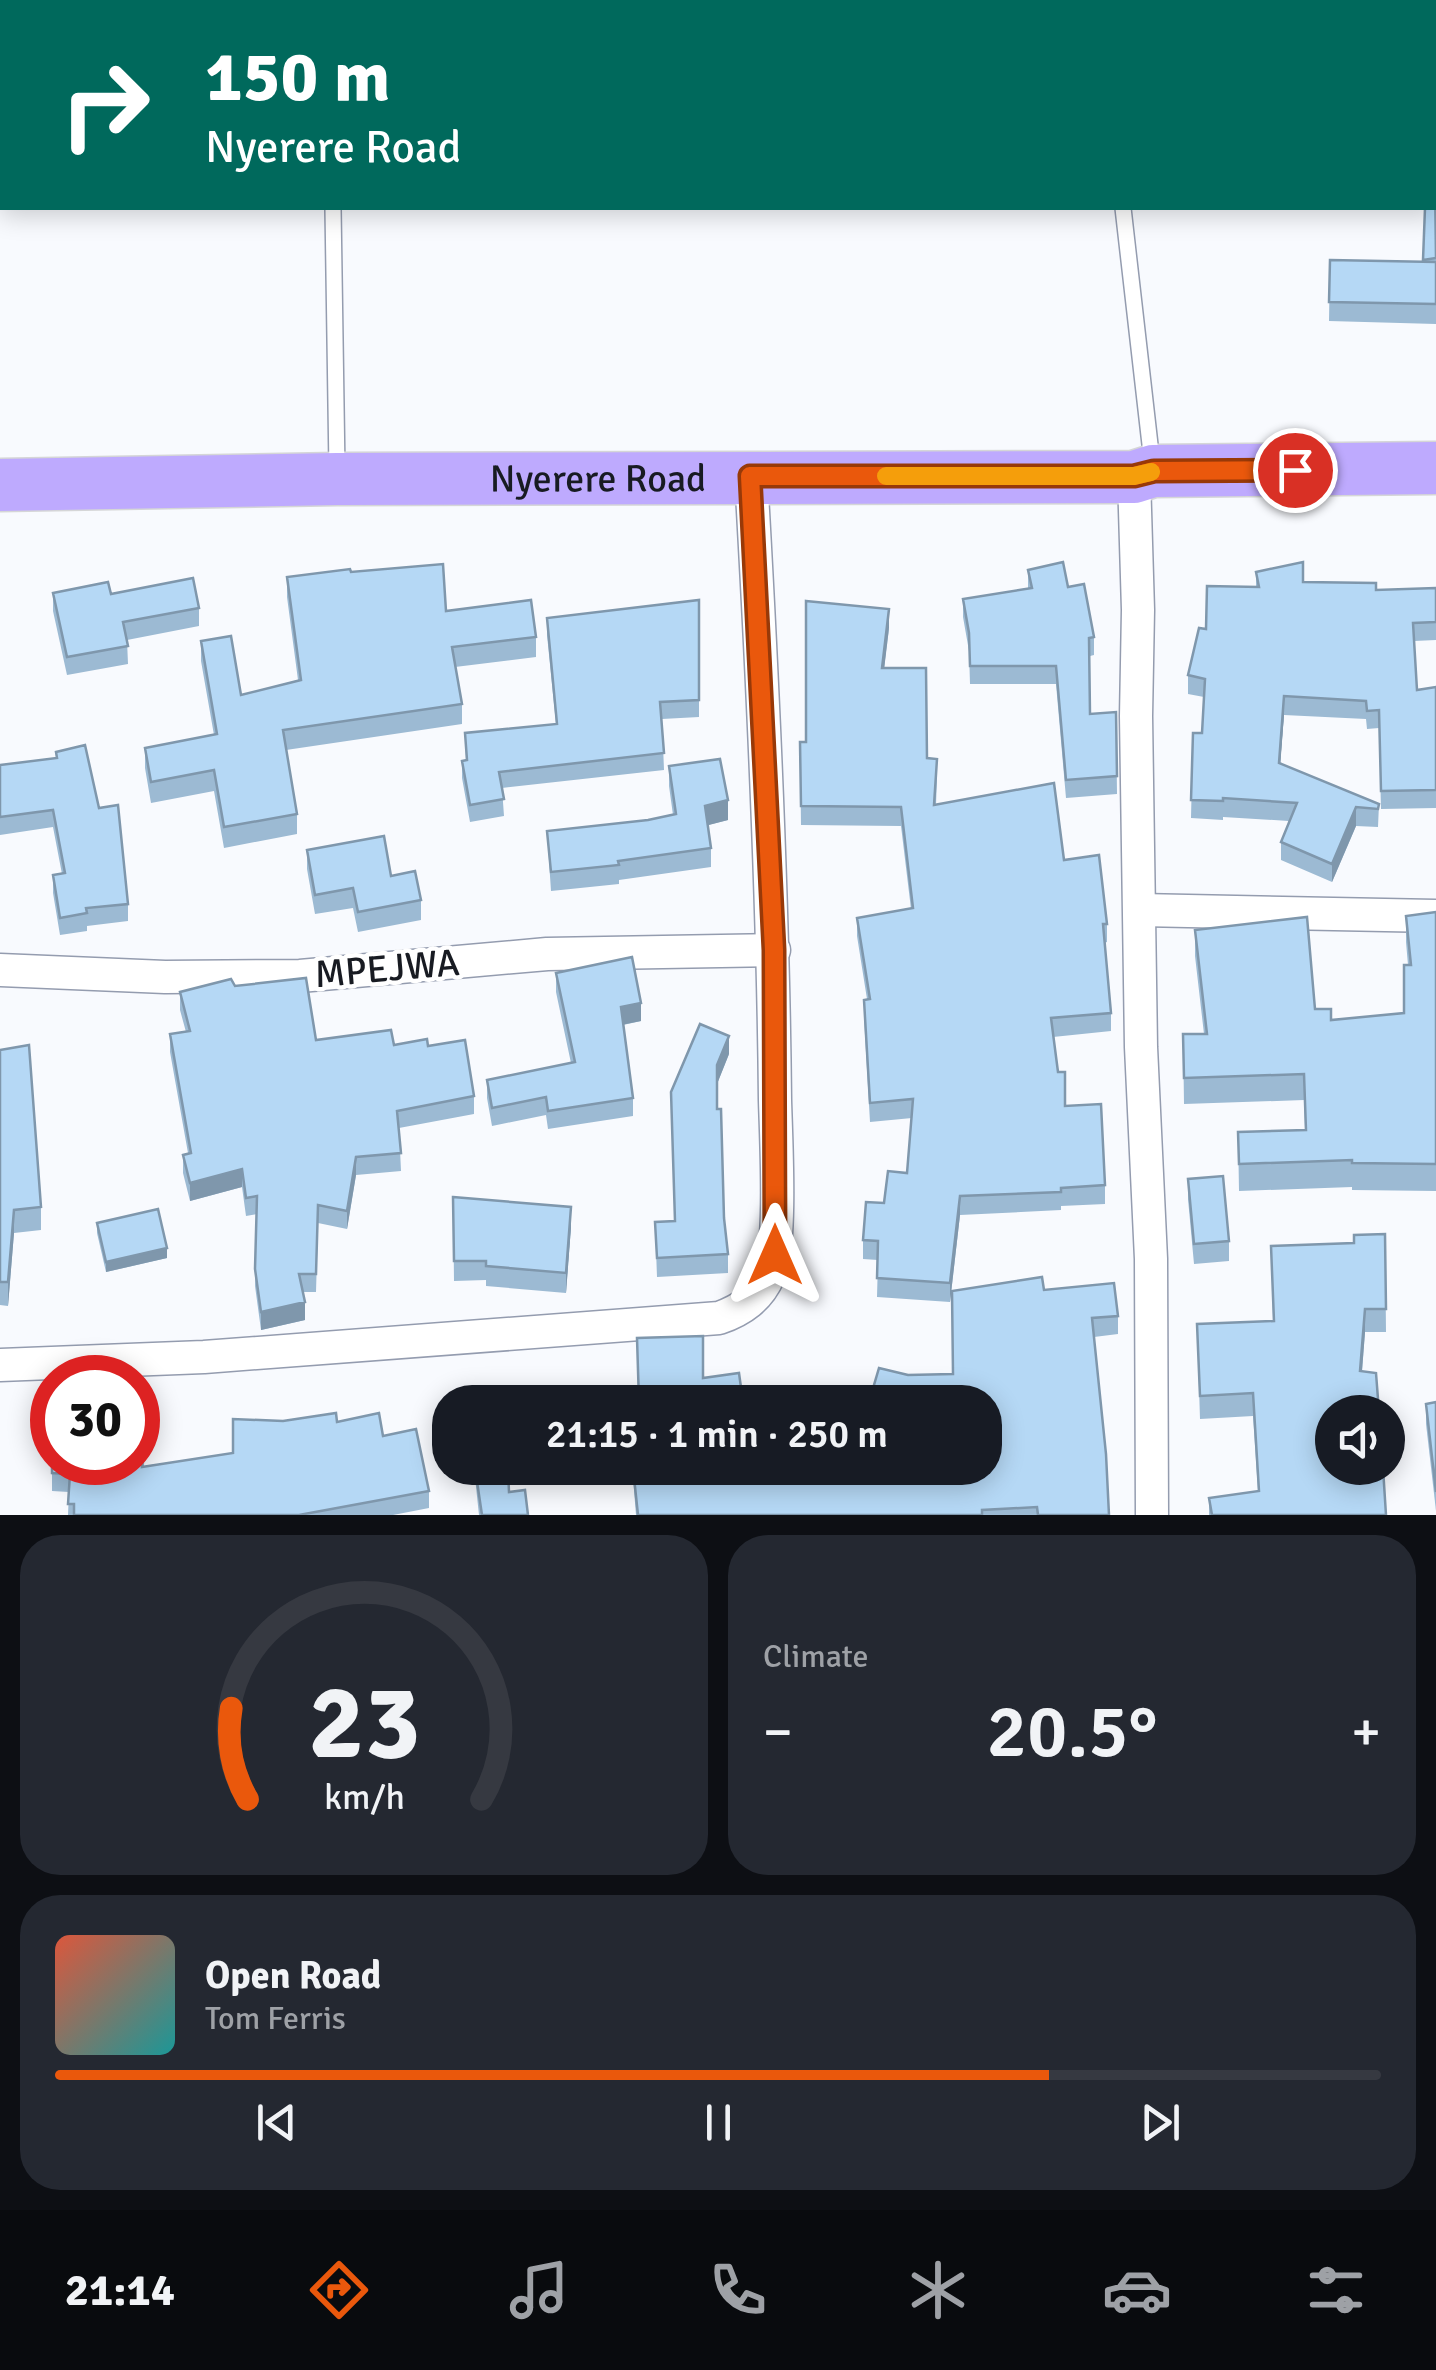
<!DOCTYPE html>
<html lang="en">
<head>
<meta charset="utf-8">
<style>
  body { margin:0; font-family:Signika,sans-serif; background:#242831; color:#f1f3f6; height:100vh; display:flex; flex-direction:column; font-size:38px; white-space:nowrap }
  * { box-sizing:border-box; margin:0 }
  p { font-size:32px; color:#9ea1a6 }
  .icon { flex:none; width:55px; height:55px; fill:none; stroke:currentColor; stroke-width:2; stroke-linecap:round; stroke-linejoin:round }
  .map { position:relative; height:1515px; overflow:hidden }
  .details { display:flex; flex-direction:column; gap:20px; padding:20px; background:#0d0f14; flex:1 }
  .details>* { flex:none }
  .hud { position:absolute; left:0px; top:0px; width:1438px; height:210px; box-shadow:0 5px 25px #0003; background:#00695c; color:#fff; overflow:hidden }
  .tools { position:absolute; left:1315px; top:1395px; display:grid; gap:20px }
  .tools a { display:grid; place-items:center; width:90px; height:90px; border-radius:50%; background:#171b24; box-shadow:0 5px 25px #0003; font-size:50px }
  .speed { position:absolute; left:30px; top:1355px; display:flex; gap:20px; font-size:50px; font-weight:700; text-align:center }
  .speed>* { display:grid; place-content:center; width:130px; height:130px; border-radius:50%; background:#171b24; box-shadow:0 5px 25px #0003; line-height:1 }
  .speed .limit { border:15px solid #d22; background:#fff; color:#111 }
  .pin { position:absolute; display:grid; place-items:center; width:85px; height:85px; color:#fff; margin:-42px; border:5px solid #fff; border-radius:50%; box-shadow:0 2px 10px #0007 }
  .me { position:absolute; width:110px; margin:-55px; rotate:0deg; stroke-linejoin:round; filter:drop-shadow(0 0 8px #0008) }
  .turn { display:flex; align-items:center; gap:35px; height:210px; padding:0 40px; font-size:45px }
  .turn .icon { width:130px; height:130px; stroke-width:2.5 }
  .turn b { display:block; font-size:70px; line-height:85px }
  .big { font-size:75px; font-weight:600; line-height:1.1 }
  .details .widget { flex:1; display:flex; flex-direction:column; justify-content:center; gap:15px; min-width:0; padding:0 35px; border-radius:40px; background:#242831 }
  .details .dial { align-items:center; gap:0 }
  .dial svg { height:260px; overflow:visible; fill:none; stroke:#363941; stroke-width:7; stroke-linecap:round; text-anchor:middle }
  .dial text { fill:#f1f3f6; stroke:none }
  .song { display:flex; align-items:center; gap:30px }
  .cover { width:120px; height:120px; border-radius:15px; background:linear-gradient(135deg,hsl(10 70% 55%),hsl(180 70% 35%)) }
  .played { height:10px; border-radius:5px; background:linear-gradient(90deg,#ea580c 75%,#363941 75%) }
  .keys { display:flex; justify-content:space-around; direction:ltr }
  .heat { display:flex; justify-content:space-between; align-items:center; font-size:55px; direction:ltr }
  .details .tiles { flex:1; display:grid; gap:20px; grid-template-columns:1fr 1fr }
  .widget:last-child { grid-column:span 2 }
  .trip { position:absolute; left:432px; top:1385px; width:570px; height:100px; border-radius:40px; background:#171b24; box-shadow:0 5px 25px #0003; font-weight:600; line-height:100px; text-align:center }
  .tab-bar { display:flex; height:160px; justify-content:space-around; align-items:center; background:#090b0e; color:#9ea1a6 }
  .tab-bar .icon { width:70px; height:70px }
  .tab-bar .active { color:#ea580c }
  .tab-bar b { font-size:45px; color:#f1f3f6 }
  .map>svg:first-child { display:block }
</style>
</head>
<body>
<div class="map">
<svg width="1436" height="1515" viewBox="0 0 1436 1515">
  <rect width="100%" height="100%" fill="#f8fafe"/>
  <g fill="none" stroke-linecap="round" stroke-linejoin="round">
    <g stroke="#949caf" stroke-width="18">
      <g id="service">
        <polyline points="324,0 324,2"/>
        <polyline points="1098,0 1099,2"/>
        <polyline points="333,208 337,470"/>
        <polyline points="1123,208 1152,462"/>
      </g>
    </g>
    <g stroke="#949caf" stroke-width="35">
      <g id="minor">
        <polyline points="1134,477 1138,610 1136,716 1141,1047 1151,1259 1152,1515"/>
        <polyline points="1140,910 1436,916"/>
        <polyline points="0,970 165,977 300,976 547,954 774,950"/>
        <path d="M0,1365L204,1357L719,1318C742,1310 759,1298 769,1275C782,1244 776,1139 775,1100C773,892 763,684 751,476"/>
      </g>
    </g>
    <g stroke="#d5d6d7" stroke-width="55">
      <g id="trunk">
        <path id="s1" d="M0,485L337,479L1134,477L1153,471L1436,468"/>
      </g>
    </g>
    <use href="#service" stroke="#fff" stroke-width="15"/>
    <use href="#minor" stroke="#fff" stroke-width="32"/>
    <use href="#trunk" stroke="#beaafe" stroke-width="52"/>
  </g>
  <g fill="#9cbad3">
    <polygon points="0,0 2,2 2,60 0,60"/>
    <polygon points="1436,184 1436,324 1329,321 1330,260 1423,262 1425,208"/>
    <polygon points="1028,570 1068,587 1094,637 1094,655 1090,656 1090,714 1116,712 1117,794 1066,798 1056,684 970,684 969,651 963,617 963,599 1028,588"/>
    <polygon points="351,572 446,611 536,637 536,657 455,667 462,704 462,724 286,750 297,814 297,834 224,848 214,791 151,803 145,768 145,748 214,735 201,661 201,641 241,695 298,680 287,597 287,577"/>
    <polygon points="1256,572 1303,582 1376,590 1436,588 1436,640 1414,641 1417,690 1436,687 1436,808 1381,809 1379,728 1367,729 1366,719 1284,715 1280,763 1379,804 1378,827 1356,826 1332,882 1281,860 1281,842 1289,821 1223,817 1223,820 1191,818 1193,733 1202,733 1204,697 1188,694 1188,675 1206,629 1256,587"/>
    <polygon points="53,593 111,594 199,608 199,626 127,640 128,664 67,675 53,611"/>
    <polygon points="699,600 699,717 662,719 664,770 502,788 504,816 470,822 462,778 462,761 466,761 465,733 556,724 547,635 547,618"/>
    <polygon points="889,628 884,668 937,777 936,805 1064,860 1107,924 1107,942 1104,943 1111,1013 1111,1031 1053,1037 1058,1072 1065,1106 1105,1185 1105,1204 1061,1206 1061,1210 960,1215 950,1302 877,1297 878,1260 863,1259 863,1240 884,1203 907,1173 912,1118 870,1122 864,1018 864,1000 867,999 857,936 857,918 911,909 901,826 801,825 800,742 806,742"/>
    <polygon points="56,752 99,808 128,904 128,921 87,926 87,931 60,935 53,893 53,875 62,874 53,827 0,835 0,765 56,758"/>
    <polygon points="669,766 728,820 708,825 711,848 711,867 619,880 619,884 551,891 547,831 648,820 673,815 669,786"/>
    <polygon points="307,850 391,876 421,900 421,920 358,932 353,908 315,914 307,869"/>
    <polygon points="1436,912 1436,1191 1352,1190 1352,1187 1239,1191 1238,1132 1305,1130 1304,1100 1184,1104 1183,1034 1204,1034 1195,956 1195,930 1331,1020 1404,1013 1408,965 1406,942 1406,916"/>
    <polygon points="556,973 641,1021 623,1025 633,1098 633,1116 548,1129 546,1115 492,1126 487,1098 487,1080 571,1063 556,992"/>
    <polygon points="235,986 316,1040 428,1046 474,1096 474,1114 399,1128 401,1171 356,1175 347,1229 318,1223 316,1292 303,1292 305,1320 261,1330 255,1286 257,1214 246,1216 242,1187 190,1201 183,1173 183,1155 188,1153 170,1052 170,1034 186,1032 180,1010 180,992"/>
    <polygon points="0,1050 41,1207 41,1230 14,1233 8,1306 0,1305"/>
    <polygon points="729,1054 717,1084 717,1109 724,1218 728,1254 728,1273 657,1277 655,1222 675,1221 671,1092"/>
    <polygon points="1188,1179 1229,1241 1229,1261 1194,1264 1188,1199"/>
    <polygon points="453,1197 571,1227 566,1293 486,1286 486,1280 454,1281"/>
    <polygon points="97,1223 167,1258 106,1272 97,1233"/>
    <polygon points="1385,1234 1386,1332 1365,1332 1362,1372 1386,1515 1209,1515 1209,1498 1258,1491 1253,1416 1200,1419 1197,1324 1273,1321 1271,1246 1354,1243"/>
    <polygon points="1044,1290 1118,1316 1118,1334 1094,1337 1109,1515 636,1515 633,1478 572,1481 571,1468 985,1468 908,1375 953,1374"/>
    <polygon points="1436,1402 1436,1511 1426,1424 1426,1404"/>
    <polygon points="337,1422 383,1436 429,1491 429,1508 393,1515 68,1515 69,1492 52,1491 52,1454 145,1444 144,1466 233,1453"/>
    <polygon points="474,1468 508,1468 509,1492 528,1515 479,1515"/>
  </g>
  <g fill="#7f97ac">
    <polygon points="889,609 889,628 882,687 882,668"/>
    <polygon points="1284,696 1284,715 1279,781 1279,763"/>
    <polygon points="728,800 728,820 705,826 705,806"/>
    <polygon points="1356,807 1356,826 1332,882 1332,864"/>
    <polygon points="641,1003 641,1021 621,1025 621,1007"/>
    <polygon points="729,1036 729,1054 717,1084 717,1065"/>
    <polygon points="356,1157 356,1175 347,1229 347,1211"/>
    <polygon points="242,1169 242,1187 190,1201 190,1183"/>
    <polygon points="960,1196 960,1215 950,1302 950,1283"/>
    <polygon points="571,1207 571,1227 566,1293 566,1273"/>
    <polygon points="14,1210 14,1233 8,1306 8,1282"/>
    <polygon points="167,1248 167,1258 106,1272 106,1262"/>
    <polygon points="305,1302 305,1320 261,1330 261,1312"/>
    <polygon points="1365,1309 1365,1332 1360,1395 1360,1371"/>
  </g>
  <g fill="#b5d8f5" stroke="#7f97ac" stroke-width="2.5">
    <polygon points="0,0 13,0 14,2 2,2 2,40 0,41"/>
    <rect x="183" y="0" width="48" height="2"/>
    <polygon points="1435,184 1436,258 1423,260 1425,208 1435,208"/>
    <polygon points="1330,260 1436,262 1436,304 1329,302"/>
    <polygon points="1063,562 1068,587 1084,584 1094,637 1089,638 1090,714 1116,712 1117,776 1066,780 1056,666 970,666 969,633 963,599 1032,588 1028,570"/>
    <polygon points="1303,562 1303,582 1376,583 1376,590 1436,588 1436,622 1413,623 1417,690 1436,687 1436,790 1381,791 1379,710 1367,711 1366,701 1284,696 1279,763 1379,804 1378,809 1356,807 1332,864 1281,842 1297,803 1223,798 1223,801 1191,800 1193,733 1202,733 1205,679 1188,675 1199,628 1206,629 1207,586 1259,587 1256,572"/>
    <polygon points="443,564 446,611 531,600 536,637 452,647 462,704 283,730 297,814 224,827 214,770 151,782 145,748 217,734 201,641 231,636 241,695 301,680 287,577 350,569 351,572"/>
    <polygon points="193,578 199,608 123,622 128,646 67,657 53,593 108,582 111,594"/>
    <polygon points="699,600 699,700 660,702 664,753 499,772 504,799 470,805 462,761 467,760 465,733 557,724 547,618"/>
    <polygon points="806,601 889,609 882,668 926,668 927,758 937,759 934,805 1054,783 1064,860 1099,855 1107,924 1103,924 1111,1013 1051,1018 1058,1072 1065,1072 1065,1106 1101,1104 1105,1185 1061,1188 1061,1192 960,1196 950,1283 877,1278 878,1241 863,1240 866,1202 884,1203 888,1171 907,1173 913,1099 870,1103 864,1000 870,999 857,918 913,908 901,807 801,806 800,742 806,742"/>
    <polygon points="85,745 99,808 118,805 128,904 86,908 87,913 60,918 53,875 65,873 53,810 0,817 0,765 57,758 56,752"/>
    <polygon points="720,759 728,800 705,806 711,848 618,861 619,865 551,872 547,831 648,820 676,814 669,766"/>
    <polygon points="384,836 391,876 415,871 421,900 358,912 353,888 315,895 307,850"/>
    <polygon points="1436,912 1436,1164 1352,1163 1352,1160 1239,1164 1238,1132 1306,1130 1304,1074 1184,1078 1183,1034 1207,1034 1195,930 1307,917 1315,1009 1331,1009 1331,1020 1404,1013 1404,965 1411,965 1406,916"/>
    <polygon points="632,957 641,1003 621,1007 633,1098 548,1111 546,1097 492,1108 487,1080 575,1062 556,973"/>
    <polygon points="306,978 316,1040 391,1030 394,1045 427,1039 428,1046 465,1040 474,1096 397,1111 401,1153 356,1157 347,1211 318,1205 316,1274 299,1274 305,1302 261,1312 255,1269 257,1196 246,1198 242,1169 190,1183 183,1155 191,1153 170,1034 190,1031 180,992 231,979 235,986"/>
    <polygon points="700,1024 729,1036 717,1065 717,1109 721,1109 724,1218 728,1254 657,1258 655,1222 675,1221 671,1092"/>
    <polygon points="29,1045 41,1207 14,1210 8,1282 0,1282 0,1050"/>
    <polygon points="1223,1176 1229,1241 1194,1244 1188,1179"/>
    <polygon points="453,1197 571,1207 566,1273 486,1266 486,1261 454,1261"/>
    <polygon points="158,1209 167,1248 106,1262 97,1223"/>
    <polygon points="1385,1234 1386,1309 1365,1309 1360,1371 1376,1373 1379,1412 1332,1412 1332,1468 1383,1468 1386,1515 1212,1515 1209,1498 1259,1491 1253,1393 1200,1396 1197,1324 1274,1321 1271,1246 1354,1243 1354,1235"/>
    <polygon points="1042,1277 1044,1290 1114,1283 1118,1316 1092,1318 1106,1454 1109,1515 1038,1515 1037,1507 982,1510 982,1515 638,1515 633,1468 985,1468 985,1402 869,1402 879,1368 908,1375 953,1374 952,1291"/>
    <polygon points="703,1336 703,1378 739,1373 743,1402 639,1402 637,1338"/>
    <polygon points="1436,1402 1436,1492 1426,1404"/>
    <polygon points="336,1413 337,1422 379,1413 383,1436 416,1429 429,1491 299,1515 74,1515 74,1504 68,1504 70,1474 52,1473 52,1454 52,1462 138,1462 138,1426 145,1427 142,1467 233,1453 233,1419 283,1421"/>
    <polygon points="475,1468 508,1468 509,1492 525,1490 528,1515 482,1515"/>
  </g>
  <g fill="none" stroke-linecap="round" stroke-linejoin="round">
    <g stroke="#983908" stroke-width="25">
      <polyline id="route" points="775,1255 774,950 750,476 1134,476 1154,471 1295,470"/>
    </g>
    <use href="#route" stroke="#ea580c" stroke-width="18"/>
    <polyline stroke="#f59e0b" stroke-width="18" points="886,476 1134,476 1151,472"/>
  </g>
  <g text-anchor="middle" stroke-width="9" stroke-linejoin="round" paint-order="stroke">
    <g font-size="38" fill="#181b22" stroke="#fff">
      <text dy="13" stroke="none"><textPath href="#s1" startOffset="598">Nyerere Road</textPath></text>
      <text transform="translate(387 968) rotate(-5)" y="13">MPEJWA</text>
    </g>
  </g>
</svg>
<div class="tools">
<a><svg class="icon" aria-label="sound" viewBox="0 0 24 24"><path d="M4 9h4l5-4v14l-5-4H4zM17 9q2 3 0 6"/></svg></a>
</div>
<div class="speed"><div class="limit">30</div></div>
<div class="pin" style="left:1295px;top:470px;background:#d93025"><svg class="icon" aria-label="arrive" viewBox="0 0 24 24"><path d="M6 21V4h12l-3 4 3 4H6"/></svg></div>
<svg class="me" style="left:775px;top:1255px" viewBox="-20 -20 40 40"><path d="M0-17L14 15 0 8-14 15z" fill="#ea580c" stroke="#fff" stroke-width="4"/></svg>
<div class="trip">21:15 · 1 min · 250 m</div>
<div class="hud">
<div class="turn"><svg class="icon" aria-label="right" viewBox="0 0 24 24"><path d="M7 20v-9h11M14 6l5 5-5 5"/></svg><div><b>150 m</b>Nyerere Road</div></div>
</div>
</div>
<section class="details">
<div class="tiles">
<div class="widget dial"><svg viewBox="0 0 100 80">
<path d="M14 69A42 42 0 1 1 86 69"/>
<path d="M14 69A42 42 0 0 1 9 41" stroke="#ea580c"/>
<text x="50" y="56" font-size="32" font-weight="700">23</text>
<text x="50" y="72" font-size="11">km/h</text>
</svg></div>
<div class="widget"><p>Climate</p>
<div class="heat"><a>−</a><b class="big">20.5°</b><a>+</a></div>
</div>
<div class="widget">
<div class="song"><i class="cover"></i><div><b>Open Road</b><p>Tom Ferris</p></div></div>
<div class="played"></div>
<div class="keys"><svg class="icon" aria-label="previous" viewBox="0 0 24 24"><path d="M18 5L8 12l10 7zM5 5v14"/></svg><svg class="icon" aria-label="pause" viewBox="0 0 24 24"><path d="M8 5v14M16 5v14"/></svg><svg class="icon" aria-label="next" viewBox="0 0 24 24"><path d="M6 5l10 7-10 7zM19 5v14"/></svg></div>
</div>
</div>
</section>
<nav class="tab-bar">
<b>21:14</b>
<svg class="icon active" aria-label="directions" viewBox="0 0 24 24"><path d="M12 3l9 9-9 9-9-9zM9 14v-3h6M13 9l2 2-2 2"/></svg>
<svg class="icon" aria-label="music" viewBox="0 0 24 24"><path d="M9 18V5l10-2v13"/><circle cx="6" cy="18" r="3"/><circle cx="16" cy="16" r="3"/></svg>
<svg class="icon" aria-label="phone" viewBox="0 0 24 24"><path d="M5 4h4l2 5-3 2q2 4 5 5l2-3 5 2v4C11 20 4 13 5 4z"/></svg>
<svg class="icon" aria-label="climate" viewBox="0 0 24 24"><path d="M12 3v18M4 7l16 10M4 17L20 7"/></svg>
<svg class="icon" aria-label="car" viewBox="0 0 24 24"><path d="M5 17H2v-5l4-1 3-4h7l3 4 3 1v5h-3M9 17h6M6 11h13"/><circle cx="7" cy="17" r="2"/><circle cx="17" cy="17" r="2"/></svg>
<svg class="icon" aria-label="filters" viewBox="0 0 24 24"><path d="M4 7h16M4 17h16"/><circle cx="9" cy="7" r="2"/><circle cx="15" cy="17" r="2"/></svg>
</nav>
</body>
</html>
